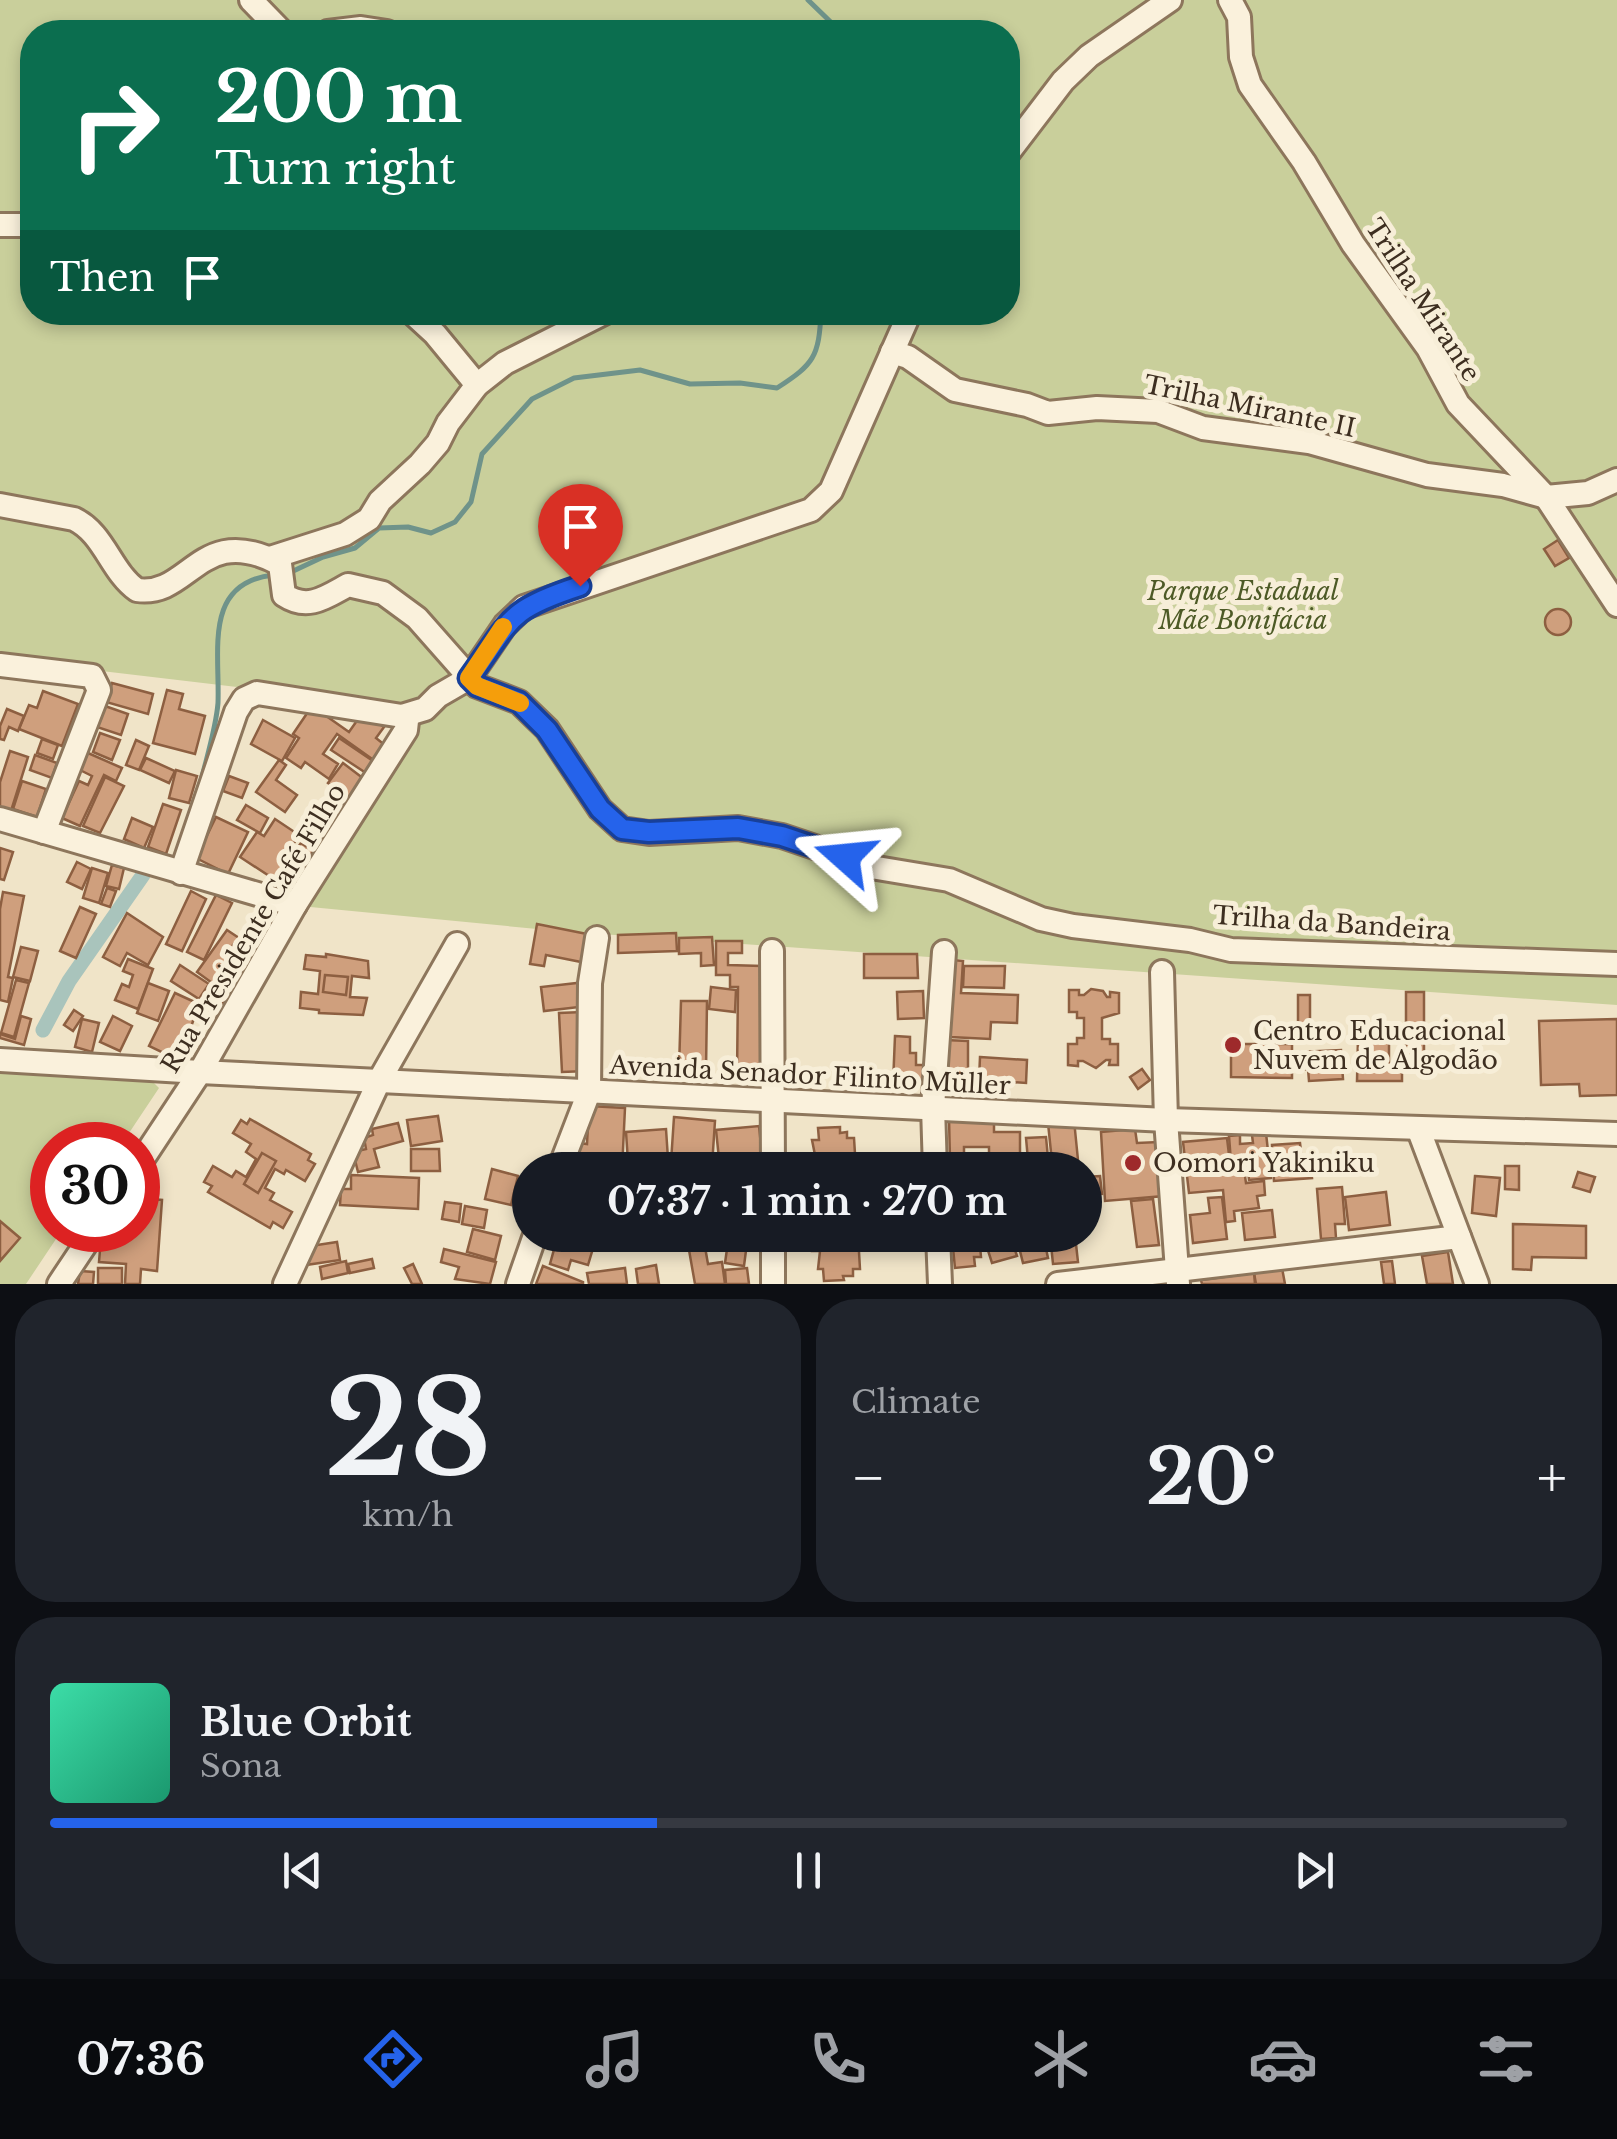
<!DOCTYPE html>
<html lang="en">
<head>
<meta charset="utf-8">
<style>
  body { margin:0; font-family:"Libre Baskerville",serif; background:#20242c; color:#f1f3f6; height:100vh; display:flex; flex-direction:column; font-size:38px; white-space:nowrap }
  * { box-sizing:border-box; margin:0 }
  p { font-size:32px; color:#9ea1a6 }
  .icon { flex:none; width:55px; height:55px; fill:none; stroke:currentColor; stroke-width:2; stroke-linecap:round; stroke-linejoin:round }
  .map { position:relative; height:1284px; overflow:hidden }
  .sheet { display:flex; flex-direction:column; gap:15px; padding:15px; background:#0d0f14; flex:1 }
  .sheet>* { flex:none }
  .hud { position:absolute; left:20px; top:20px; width:1000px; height:305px; border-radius:40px; box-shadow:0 5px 15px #0003; background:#0b6e4f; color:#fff; overflow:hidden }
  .speed { position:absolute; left:30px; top:1122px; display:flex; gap:20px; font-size:50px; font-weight:700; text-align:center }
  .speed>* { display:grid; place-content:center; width:130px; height:130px; border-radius:50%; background:#171b24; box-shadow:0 5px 15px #0003; line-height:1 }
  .speed .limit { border:15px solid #d22; background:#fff; color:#111 }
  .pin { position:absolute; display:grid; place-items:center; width:85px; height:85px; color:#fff; margin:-102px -42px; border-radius:50% 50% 50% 0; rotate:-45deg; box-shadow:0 0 10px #0007 }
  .pin .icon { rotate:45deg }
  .me { position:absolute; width:110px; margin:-55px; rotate:288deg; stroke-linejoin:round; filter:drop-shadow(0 0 8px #0008) }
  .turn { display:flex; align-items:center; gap:35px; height:210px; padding:0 30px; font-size:45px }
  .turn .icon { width:130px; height:130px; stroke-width:2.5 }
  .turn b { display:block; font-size:70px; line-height:85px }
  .then { display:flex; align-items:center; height:95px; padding:0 30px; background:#0003; gap:20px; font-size:38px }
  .big { font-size:75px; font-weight:800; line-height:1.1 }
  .sheet .card { flex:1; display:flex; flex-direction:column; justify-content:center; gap:15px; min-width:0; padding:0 35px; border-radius:40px; background:#20242c }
  .sheet .dial { align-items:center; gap:0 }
  .dial b { font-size:130px; line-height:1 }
  .song { display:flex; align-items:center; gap:30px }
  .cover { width:120px; height:120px; border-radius:15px; background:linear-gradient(135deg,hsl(160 70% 55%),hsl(160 70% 35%)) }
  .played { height:10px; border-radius:5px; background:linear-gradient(90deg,#2563eb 40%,#363941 40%) }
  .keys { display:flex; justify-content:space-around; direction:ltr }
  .heat { display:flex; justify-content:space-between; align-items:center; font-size:55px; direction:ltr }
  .sheet .tiles { flex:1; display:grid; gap:15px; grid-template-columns:1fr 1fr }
  .card:last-child { grid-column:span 2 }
  .trip { position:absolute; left:512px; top:1152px; width:590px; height:100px; border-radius:50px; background:#171b24; box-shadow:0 5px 15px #0003; font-weight:800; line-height:100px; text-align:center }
  .tab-bar { display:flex; height:160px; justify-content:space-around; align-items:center; background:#090b0e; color:#9ea1a6 }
  .tab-bar .icon { width:70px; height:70px }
  .tab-bar .selected { color:#2563eb }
  .tab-bar b { font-size:45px; color:#f1f3f6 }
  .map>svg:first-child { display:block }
</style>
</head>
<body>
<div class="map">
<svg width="1617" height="1284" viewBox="0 0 1617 1284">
  <rect width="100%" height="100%" fill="#f0e4c8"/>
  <g fill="#c9cf9b" fill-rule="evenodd">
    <path d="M0,0H1617V1005L558,931L300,906L424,709L0,659ZM32,32H1008V312H32Z"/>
    <polygon points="0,1071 151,1080 159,1088 121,1145 52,1145 52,1230 62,1230 26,1284 0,1284"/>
  </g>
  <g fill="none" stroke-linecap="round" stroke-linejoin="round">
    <g stroke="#6f938a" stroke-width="5">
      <polyline points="808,0 841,32"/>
      <path d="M289,573L323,557L355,548L379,528L408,527L431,533L455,522L471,502L482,454L532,399L574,378L640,370L690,384L740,383L777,388C814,364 819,357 821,312"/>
      <path d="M201,781C207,756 216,728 218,703C220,651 203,583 273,575"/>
    </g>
    <polyline stroke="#a9c4bc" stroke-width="15" points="43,1030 69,981 143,875"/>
  </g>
  <g fill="#cf9f7d" stroke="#8d5f41" stroke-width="2.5">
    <polygon points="1558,540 1569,558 1555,566 1544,549"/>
    <circle cx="1558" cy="622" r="13"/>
    <polygon points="112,683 153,694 148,714 106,702"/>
    <polygon points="167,690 183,694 179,709 205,716 195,754 153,743"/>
    <polygon points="43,691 78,704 62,746 19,729 29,705 37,708"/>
    <polygon points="105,706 128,714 121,735 97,727"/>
    <polygon points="312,706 349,732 363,712 384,727 376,738 386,746 375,761 337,734 323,754 338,764 329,779 305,762 301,768 286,758 299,738 293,734"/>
    <polygon points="7,709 24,716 18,731 9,727 4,740 0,739 0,726"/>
    <polygon points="263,720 295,738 282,761 251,744"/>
    <polygon points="100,733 120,740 112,760 93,752"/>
    <polygon points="339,738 373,761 366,773 331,750"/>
    <polygon points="42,739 58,745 53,759 37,753"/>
    <polygon points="136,740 149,746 139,770 126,765"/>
    <polygon points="10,751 28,757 11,811 0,808 0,782"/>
    <polygon points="88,753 122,768 116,781 104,775 80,826 62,818 79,781 88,785 92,776 80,770"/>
    <polygon points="35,755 57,763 52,778 30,770"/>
    <polygon points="146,758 175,771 169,783 140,770"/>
    <polygon points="279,760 286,765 276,780 297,795 285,812 256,792"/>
    <polygon points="343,763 364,779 349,799 328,783"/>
    <polygon points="176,770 197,776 189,803 169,798"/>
    <polygon points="229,776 248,783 242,798 223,791"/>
    <polygon points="105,777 124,786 100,833 83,826"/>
    <polygon points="22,781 46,789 37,817 13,809"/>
    <polygon points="163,804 181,810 166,854 148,847"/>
    <polygon points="246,805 268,818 260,833 237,820"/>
    <polygon points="216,817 248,832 228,874 196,858"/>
    <polygon points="132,818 153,827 144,848 124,839"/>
    <polygon points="275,819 299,835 285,857 294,862 280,883 240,857 257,832 264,836"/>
    <polygon points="301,843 313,851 306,862 293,854"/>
    <polygon points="0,848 13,852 4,880 0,879"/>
    <polygon points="77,862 91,869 82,889 67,882"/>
    <polygon points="112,865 124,868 119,889 106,886"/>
    <polygon points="92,868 108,873 99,903 83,898"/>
    <polygon points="107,888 116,891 110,907 101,904"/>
    <polygon points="191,891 206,899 182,951 166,944"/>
    <polygon points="3,892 24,896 8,977 13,978 8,1002 0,1000 0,909"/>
    <polygon points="216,895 232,903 204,960 187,952"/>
    <polygon points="80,907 96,914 76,958 60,951"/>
    <polygon points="127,913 163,937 148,965 127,953 120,966 103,957"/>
    <polygon points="537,924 587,934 581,962 546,955 544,966 530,964"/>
    <polygon points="227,930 239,938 233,945 251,957 226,993 197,972"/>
    <polygon points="676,933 677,951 618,953 618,935"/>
    <polygon points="712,937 714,965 701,966 701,953 679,954 679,938"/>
    <polygon points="716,941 742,941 742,953 728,953 728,965 762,966 761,1075 737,1075 738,987 730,987 730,975 716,975"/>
    <polygon points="21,947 38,951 30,981 13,977"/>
    <polygon points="326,954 368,961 369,978 352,976 350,997 367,998 363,1015 319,1013 319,1010 300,1008 301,992 318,994 320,971 304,969 306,955 326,957"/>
    <polygon points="864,954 917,954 918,978 864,978"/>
    <polygon points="128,959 153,969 138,1009 115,1000 122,984 129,987 133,975 123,971"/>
    <polygon points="953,960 963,961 961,993 1018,995 1017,1023 991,1022 990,1039 950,1037"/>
    <polygon points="180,965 209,984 199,999 171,981"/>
    <polygon points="964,966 1005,966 1004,988 963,987"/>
    <polygon points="325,975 348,977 346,995 323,992"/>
    <polygon points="16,980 29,983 14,1037 1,1033"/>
    <polygon points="586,982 588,1006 544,1011 541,987"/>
    <polygon points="148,983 169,991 158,1021 137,1013"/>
    <polygon points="211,984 228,995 218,1010 201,998"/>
    <polygon points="711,987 736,990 735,1012 709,1009"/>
    <polygon points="1091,989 1103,991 1107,997 1110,997 1110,992 1119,993 1119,1013 1102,1018 1102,1039 1110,1039 1110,1044 1118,1044 1118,1065 1109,1065 1110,1060 1106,1060 1096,1068 1083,1061 1078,1061 1078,1066 1068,1065 1068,1044 1077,1044 1077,1038 1084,1038 1084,1018 1077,1018 1077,1012 1069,1012 1069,990 1079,990 1079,995 1084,995"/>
    <polygon points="923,991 924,1018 898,1019 897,992"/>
    <rect x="1406" y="992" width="18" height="75"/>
    <polygon points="175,993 199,1004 191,1027 198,1031 186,1056 176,1052 174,1058 149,1046"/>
    <rect x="1298" y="995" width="12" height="46"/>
    <polygon points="681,1001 707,1001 706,1071 679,1070"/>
    <polygon points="74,1010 83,1016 73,1031 64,1025"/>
    <polygon points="583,1012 587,1071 562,1072 559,1013"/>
    <polygon points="21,1016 31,1019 24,1045 0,1038 0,1034 15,1039"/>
    <polygon points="113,1016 132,1026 120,1051 100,1042"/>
    <polygon points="82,1019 99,1023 92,1052 75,1047"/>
    <polygon points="1617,1019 1617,1095 1580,1096 1579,1084 1541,1085 1539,1021"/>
    <polygon points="895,1036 910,1037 910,1053 916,1053 916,1065 925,1065 924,1085 893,1084"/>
    <polygon points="1358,1038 1389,1039 1389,1066 1402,1066 1402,1081 1357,1081"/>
    <polygon points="945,1040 968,1041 968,1073 944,1073"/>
    <polygon points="1231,1044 1292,1044 1292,1078 1231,1077"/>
    <polygon points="1341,1050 1343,1079 1309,1081 1308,1069 1300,1070 1299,1052"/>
    <polygon points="980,1057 1027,1060 1026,1083 979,1080"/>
    <polygon points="1142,1069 1150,1080 1138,1089 1130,1077"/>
    <polygon points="589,1106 625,1108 622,1170 590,1170 590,1164 578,1164 579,1143 587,1144"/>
    <polygon points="438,1116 442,1141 411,1146 407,1120"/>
    <polygon points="674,1117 715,1121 712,1166 671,1162"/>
    <polygon points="949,1118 994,1118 994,1132 1020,1132 1020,1156 1012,1155 1012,1163 989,1163 989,1147 964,1147 964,1160 950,1160"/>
    <polygon points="250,1119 311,1154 308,1160 315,1164 305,1181 286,1170 284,1174 275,1169 265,1188 274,1193 270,1200 292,1212 283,1228 273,1222 270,1228 208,1192 212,1186 204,1182 213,1166 232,1177 236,1171 246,1177 256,1159 246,1152 251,1144 233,1133 241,1120 247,1124"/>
    <polygon points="1074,1120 1078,1160 1052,1162 1048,1123"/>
    <polygon points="398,1123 403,1141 374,1149 379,1167 358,1172 353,1152 366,1149 364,1138 373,1135 372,1129"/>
    <polygon points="759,1126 762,1155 719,1159 716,1130"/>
    <polygon points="840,1127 840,1133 847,1132 847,1138 854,1138 856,1170 810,1170 809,1160 816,1160 812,1140 819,1140 818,1128"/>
    <polygon points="666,1129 668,1159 628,1162 626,1132"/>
    <polygon points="1135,1129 1137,1143 1159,1142 1164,1196 1105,1201 1101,1132"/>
    <polygon points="1266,1133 1271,1178 1249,1180 1247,1160 1231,1162 1229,1136 1240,1135 1240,1144 1253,1143 1252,1135"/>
    <polygon points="1046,1137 1048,1158 1028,1160 1026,1138"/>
    <polygon points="1227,1138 1230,1163 1243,1162 1246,1183 1264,1181 1265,1195 1257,1196 1259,1208 1234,1211 1235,1221 1226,1222 1223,1190 1189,1193 1183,1142"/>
    <polygon points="1300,1143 1302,1160 1310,1160 1312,1178 1274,1181 1272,1145"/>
    <polygon points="411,1149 439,1149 440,1171 411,1171"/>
    <polygon points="262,1153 276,1161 258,1193 244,1184"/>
    <polygon points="756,1158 757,1170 714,1170 714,1160"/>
    <polygon points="667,1162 669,1170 624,1168"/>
    <polygon points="1505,1166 1519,1166 1519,1190 1505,1189"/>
    <polygon points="492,1169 518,1176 511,1205 485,1199"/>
    <polygon points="1578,1172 1595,1177 1590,1192 1573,1187"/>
    <polygon points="351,1175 419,1178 418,1209 340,1205 341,1189 351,1189"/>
    <polygon points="1100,1176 1102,1194 1085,1196 1085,1177"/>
    <polygon points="1475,1176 1500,1178 1496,1216 1472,1213"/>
    <polygon points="1342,1187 1345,1224 1335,1224 1336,1238 1321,1239 1317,1189"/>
    <polygon points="1386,1192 1390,1225 1349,1230 1345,1197"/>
    <polygon points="1222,1197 1227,1239 1193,1243 1190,1215 1210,1213 1208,1198"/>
    <polygon points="139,1198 162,1200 157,1271 141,1269 140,1284 125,1284 126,1264 99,1262 101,1238 116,1239 116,1230 138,1230"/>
    <polygon points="1153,1199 1159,1245 1137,1247 1131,1201"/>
    <polygon points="445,1202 461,1204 459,1222 442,1219"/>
    <polygon points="465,1206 487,1210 484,1228 462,1224"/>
    <polygon points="1272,1210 1275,1237 1245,1240 1242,1213"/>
    <polygon points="0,1221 20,1238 0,1261"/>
    <polygon points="1513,1224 1586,1226 1586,1258 1532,1257 1531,1270 1513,1269"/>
    <polygon points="473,1229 501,1236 495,1260 467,1252"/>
    <polygon points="558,1235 597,1235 588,1265 571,1260 568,1270 550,1264"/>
    <polygon points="692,1235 726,1235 727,1242 694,1247"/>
    <polygon points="729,1235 748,1235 744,1266 725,1263"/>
    <polygon points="816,1235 858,1235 860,1269 853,1269 853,1276 843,1276 844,1280 824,1281 823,1269 818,1269 820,1251 812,1251 812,1241 819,1241"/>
    <polygon points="970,1235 979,1235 981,1257 974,1257 975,1266 955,1268 952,1238 959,1238 960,1246 971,1245"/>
    <polygon points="993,1235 1010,1235 1017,1256 992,1263 984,1238"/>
    <polygon points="1016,1235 1049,1235 1051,1242 1045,1244 1048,1258 1023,1263"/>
    <polygon points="1050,1235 1075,1235 1078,1262 1053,1264"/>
    <polygon points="337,1242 340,1260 306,1265 304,1247"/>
    <polygon points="705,1247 708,1264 722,1262 725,1284 695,1284 689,1250"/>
    <polygon points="444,1249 496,1262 490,1284 455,1279 459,1267 441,1262"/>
    <polygon points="1448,1252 1453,1284 1427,1284 1422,1256"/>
    <polygon points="372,1259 374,1268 350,1273 348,1264"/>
    <polygon points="346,1261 348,1273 322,1279 320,1267"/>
    <polygon points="1392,1261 1395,1284 1384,1284 1381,1262"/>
    <polygon points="413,1264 422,1284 412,1284 404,1268"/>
    <polygon points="656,1265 659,1284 638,1284 636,1269"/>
    <polygon points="543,1266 583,1282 583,1284 536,1284"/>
    <rect x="98" y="1268" width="24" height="16"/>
    <polygon points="625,1268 627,1284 589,1284 587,1273"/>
    <polygon points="747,1268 749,1284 726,1284 725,1270"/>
    <polygon points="1282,1268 1285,1284 1256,1284 1254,1273"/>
    <polygon points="80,1271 94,1272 93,1284 78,1284"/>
    <polygon points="1254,1273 1255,1284 1202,1284 1201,1280"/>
  </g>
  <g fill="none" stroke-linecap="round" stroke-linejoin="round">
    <g stroke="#8d765c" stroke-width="28">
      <g id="minor">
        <polyline points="251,0 282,32"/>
        <polyline points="1230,0 1239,17 1241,57 1250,85 1304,162 1353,244 1428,348 1458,404 1546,497 1617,605"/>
        <polyline points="328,32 361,28 387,32"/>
        <polyline points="1008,153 1063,81 1089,56 1170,0"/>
        <polyline points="0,225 32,225"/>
        <polyline points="411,312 435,334 477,385"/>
        <polyline points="892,352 908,357 955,390 1027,405 1048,413 1097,408 1158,411 1203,428 1309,442 1427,475 1503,485 1546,497 1588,493 1617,480"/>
        <path d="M0,505L74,519C104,533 111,572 137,590C190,598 200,521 280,564L284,595C308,611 326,597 348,585L383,593L417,618L477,686L519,702L547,729L600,809L622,829L649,833L738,828L782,836L877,868L949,880L1041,919L1073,926L1190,940L1231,950L1617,964"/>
        <polyline points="270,558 345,534 369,519 380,501 420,464 438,443 448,423 477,385 505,363 606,312"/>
        <polyline points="0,665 92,676 99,690 44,832"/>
        <polyline points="0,819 295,905"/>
        <polyline points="181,873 236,712 244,699 257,693 402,716 425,709 438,696 469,678 505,625 524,607 811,510 831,491 910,312"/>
        <polyline points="772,951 773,1170"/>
        <polyline points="1162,972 1166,1120 1178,1284"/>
        <polyline points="0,1060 200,1072 1166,1120 1617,1134"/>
        <polyline points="1418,1128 1477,1284"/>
        <polyline points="138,1166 200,1072 295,905 406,730 407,721 402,716"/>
        <polyline points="559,1170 589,1092 590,983 597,938"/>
        <polyline points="935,1170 933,1107 944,952"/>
        <polyline points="938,1235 940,1284"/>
        <polyline points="59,1284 95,1230"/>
        <polyline points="285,1284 379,1081 457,944"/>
        <polyline points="518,1284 535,1235"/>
        <polyline points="773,1284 773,1235"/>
        <polyline points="1058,1284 1459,1237"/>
      </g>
    </g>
    <use href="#minor" stroke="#faf1dc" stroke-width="22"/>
  </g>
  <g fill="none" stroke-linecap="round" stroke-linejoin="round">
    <g stroke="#184099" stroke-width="25">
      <path id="route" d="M580,586C506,610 512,619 469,678L477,686L519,702L547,730L600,809L622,829L649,832L738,828L782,836L845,857"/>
    </g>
    <use href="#route" stroke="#2563eb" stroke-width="18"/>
    <polyline stroke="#f59e0b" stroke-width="18" points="503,627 469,678 477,686 520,703"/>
  </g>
  <g fill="#9e2a2b" stroke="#f7eed8" stroke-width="4">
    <circle cx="1233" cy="1045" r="10"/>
    <circle cx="1133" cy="1163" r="10"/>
  </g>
  <g text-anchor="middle" stroke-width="10" stroke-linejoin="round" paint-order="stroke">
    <g font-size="25" fill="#3d2e20" stroke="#f7eed8">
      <text transform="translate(1423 300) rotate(57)" y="9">Trilha Mirante</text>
      <text transform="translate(1250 406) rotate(12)" y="9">Trilha Mirante II</text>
      <text transform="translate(1332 923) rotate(4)" y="9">Trilha da Bandeira</text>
      <text transform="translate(253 928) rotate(-59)" y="9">Rua Presidente Café Filho</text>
      <text transform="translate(810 1075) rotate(3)" y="9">Avenida Senador Filinto Müller</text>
    </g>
    <g font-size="25" font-style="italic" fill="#4d5a26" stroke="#f7eed8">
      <text x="1243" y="600">Parque Estadual<tspan x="1243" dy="29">Mãe Bonifácia</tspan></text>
    </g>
    <g font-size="25" fill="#3d2e20" stroke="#f7eed8" text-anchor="start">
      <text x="1253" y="1040">Centro Educacional<tspan x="1253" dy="29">Nuvem de Algodão</tspan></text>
      <text x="1153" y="1172">Oomori Yakiniku</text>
    </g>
  </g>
</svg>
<div class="speed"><div class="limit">30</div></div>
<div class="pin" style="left:580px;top:586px;background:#d93025"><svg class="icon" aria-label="arrive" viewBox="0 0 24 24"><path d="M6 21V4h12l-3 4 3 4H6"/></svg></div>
<svg class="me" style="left:845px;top:857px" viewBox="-20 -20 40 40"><path d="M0-17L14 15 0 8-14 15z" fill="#2563eb" stroke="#fff" stroke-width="4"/></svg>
<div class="trip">07:37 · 1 min · 270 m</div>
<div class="hud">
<div class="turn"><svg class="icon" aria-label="right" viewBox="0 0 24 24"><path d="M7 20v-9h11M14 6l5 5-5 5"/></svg><div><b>200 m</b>Turn right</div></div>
<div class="then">Then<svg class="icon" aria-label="arrive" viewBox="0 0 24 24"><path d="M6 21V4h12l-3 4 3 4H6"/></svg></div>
</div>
</div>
<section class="sheet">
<div class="tiles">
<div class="card dial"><b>28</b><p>km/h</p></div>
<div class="card"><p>Climate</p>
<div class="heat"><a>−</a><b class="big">20°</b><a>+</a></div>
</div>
<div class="card">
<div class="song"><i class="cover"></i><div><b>Blue Orbit</b><p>Sona</p></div></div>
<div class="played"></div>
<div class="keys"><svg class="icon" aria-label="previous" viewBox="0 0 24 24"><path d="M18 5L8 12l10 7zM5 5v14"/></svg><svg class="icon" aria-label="pause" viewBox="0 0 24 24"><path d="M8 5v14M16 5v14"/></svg><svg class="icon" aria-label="next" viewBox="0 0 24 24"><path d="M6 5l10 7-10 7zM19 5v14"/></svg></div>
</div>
</div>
</section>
<nav class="tab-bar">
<b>07:36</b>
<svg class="icon selected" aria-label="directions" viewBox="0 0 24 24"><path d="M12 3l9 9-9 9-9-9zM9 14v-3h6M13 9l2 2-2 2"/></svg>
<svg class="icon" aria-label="music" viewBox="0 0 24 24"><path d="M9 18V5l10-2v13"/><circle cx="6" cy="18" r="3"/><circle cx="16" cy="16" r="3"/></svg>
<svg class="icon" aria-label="phone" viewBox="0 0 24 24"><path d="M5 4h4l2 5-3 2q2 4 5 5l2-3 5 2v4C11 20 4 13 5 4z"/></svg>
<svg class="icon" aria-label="climate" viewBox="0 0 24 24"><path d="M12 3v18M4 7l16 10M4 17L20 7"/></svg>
<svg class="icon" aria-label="car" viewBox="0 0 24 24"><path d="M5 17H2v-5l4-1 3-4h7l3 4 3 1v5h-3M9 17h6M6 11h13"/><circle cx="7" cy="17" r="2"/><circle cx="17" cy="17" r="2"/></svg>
<svg class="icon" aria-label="filters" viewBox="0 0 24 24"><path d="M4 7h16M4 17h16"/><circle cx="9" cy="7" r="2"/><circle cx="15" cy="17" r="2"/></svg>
</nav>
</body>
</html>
